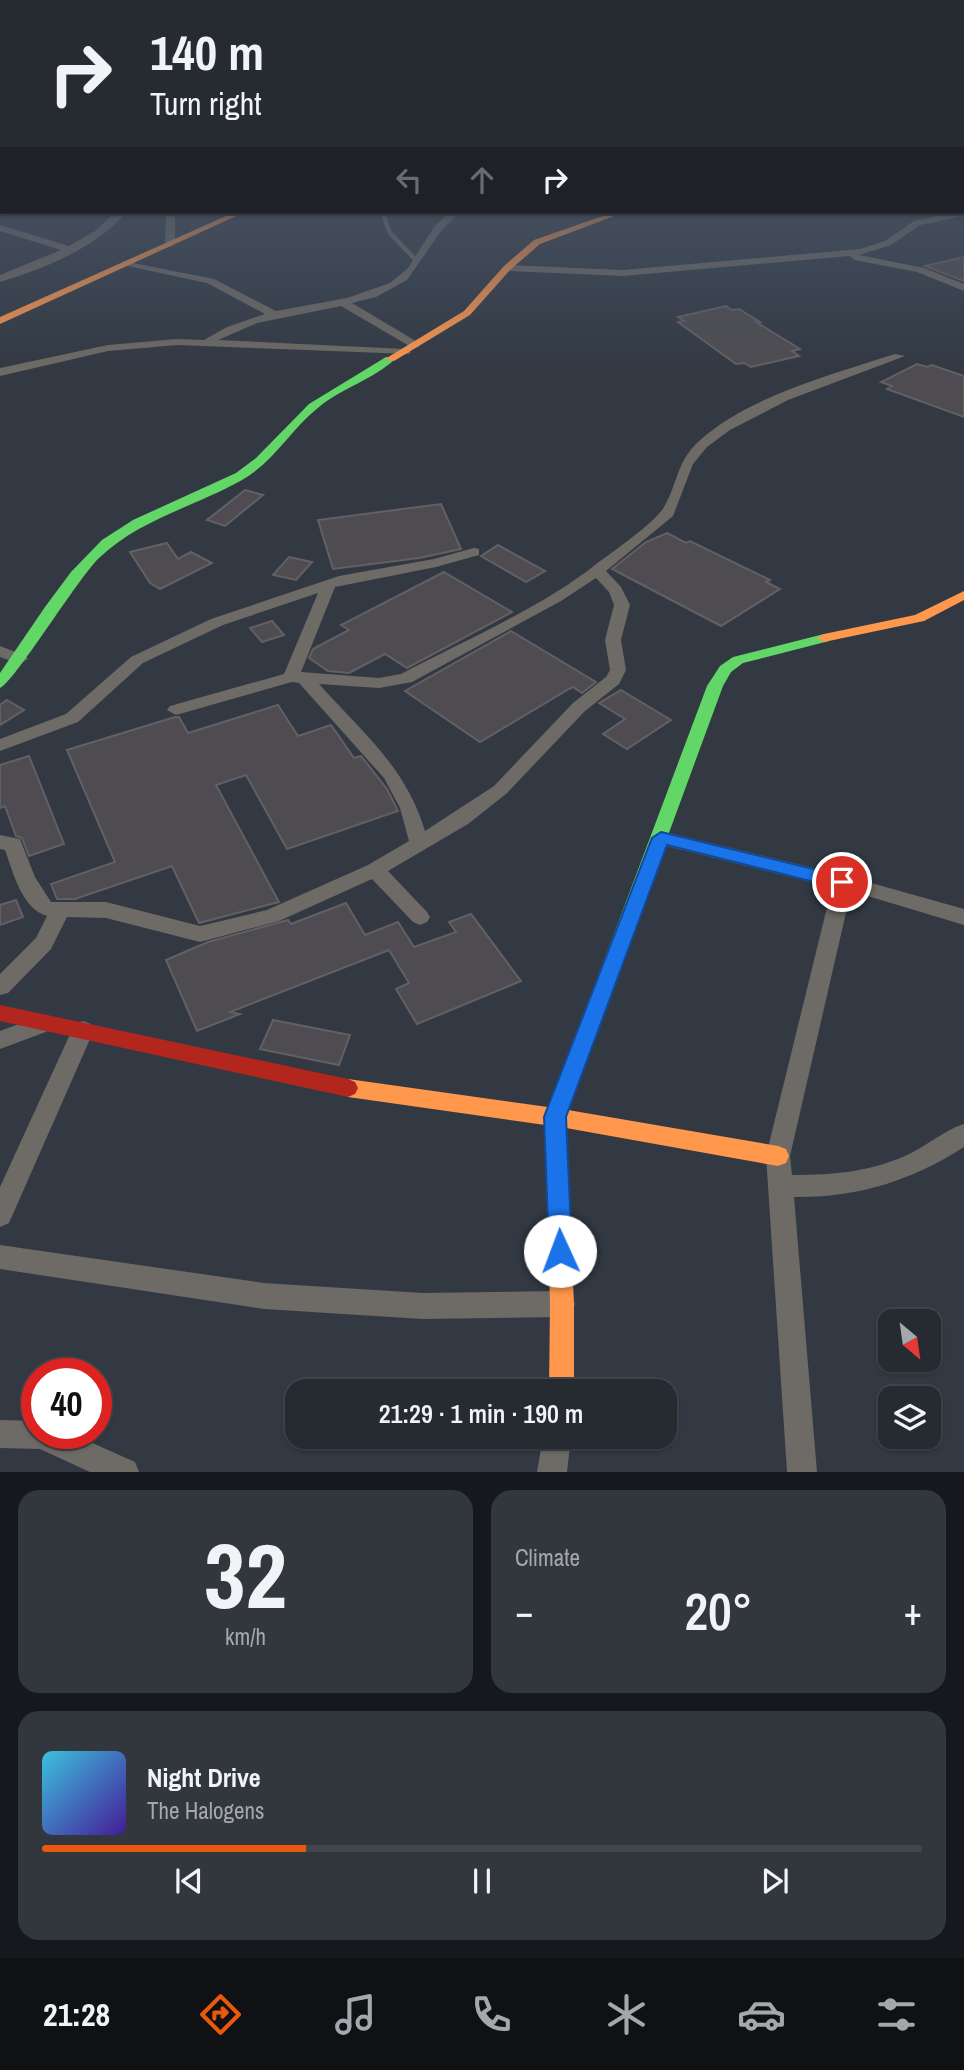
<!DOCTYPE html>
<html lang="en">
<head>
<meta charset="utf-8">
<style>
  body { margin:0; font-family:"Archivo Narrow",sans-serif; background:#32373e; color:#f1f3f6; height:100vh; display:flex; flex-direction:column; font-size:26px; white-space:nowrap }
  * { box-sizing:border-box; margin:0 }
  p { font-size:23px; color:#a4a7ac }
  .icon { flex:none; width:38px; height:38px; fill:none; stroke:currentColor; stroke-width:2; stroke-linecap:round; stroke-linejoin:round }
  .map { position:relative; height:1472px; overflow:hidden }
  .details { display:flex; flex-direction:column; gap:18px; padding:18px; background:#15181c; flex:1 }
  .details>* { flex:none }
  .top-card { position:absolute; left:0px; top:0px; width:964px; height:214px; box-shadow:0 2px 5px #0004,0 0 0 2px #42474d; background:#262b32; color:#f1f3f6; overflow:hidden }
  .needle { width:46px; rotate:151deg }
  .tools { position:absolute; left:878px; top:1309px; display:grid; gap:14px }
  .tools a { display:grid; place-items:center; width:63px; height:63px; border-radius:14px; background:#262b32; box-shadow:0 2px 5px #0004,0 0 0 2px #42474d; font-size:35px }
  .speed { position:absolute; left:21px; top:1358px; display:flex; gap:14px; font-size:35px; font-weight:700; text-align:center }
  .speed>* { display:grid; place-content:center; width:91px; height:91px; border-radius:50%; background:#262b32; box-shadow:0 2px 5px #0004,0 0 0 2px #42474d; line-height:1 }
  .speed .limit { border:10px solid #d22; background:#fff; color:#111 }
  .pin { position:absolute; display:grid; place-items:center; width:60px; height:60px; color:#fff; margin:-30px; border:4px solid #fff; border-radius:50%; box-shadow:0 2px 7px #0007 }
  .me { position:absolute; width:77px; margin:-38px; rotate:358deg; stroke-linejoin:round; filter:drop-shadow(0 0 5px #0008) }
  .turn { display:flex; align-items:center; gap:24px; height:147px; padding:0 35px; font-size:32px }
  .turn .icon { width:91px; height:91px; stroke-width:2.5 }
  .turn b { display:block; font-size:49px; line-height:60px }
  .lanes { display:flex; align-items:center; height:66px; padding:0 35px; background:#0003; justify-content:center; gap:35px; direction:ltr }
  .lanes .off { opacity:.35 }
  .big { font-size:52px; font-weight:600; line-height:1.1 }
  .details .tile { flex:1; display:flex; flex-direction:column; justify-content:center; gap:10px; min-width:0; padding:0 24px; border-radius:21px; background:#32373e }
  .details .dial { align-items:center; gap:0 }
  .dial b { font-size:91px; line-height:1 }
  .song { display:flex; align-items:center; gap:21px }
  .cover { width:84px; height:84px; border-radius:10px; background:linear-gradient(135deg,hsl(190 70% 55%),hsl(260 70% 35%)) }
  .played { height:7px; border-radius:4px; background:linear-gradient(90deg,#ea580c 30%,#42474d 30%) }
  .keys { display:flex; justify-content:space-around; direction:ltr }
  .heat { display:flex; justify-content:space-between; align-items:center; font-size:38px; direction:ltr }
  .details .tiles { flex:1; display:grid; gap:18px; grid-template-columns:1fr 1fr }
  .tile:last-child { grid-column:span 2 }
  .trip { position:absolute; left:285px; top:1379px; width:392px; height:70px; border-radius:21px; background:#262b32; box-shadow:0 2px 5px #0004,0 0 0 2px #42474d; font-weight:600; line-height:70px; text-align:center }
  .dock { display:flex; height:112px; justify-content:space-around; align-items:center; background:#0f1114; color:#a4a7ac }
  .dock .icon { width:49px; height:49px }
  .dock .selected { color:#ea580c }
  .dock b { font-size:32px; color:#f1f3f6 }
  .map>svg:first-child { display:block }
</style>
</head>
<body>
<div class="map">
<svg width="964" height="1472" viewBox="0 0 964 1472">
  <rect width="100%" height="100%" fill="#323943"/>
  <g fill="#4e4c50" stroke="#626064" stroke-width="2">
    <polygon points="964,257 964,281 925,266"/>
    <polygon points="726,306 732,310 739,309 760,322 756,322 800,349 792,351 799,356 751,367 744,363 736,364 678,322 684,321 678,317"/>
    <polygon points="917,364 927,367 932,365 964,376 964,417 887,389 892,386 881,382"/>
    <polygon points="245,490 263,495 225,526 207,520"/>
    <polygon points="441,504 461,549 419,558 333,569 318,520"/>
    <polygon points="667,533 686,543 690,541 770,580 766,582 780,589 721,626 612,569 646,542"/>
    <polygon points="167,543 178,559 191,552 212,563 160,589 150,583 130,552"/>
    <polygon points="498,545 545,571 526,582 481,556"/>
    <polygon points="289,557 312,562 296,580 273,575"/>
    <polygon points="444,572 512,612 407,668 385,654 349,673 328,671 309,658 313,649 349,630 341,625"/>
    <polygon points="272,621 284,635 262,642 250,628"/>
    <polygon points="511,631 596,682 582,693 573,687 569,689 480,742 405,691"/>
    <polygon points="621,690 671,720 627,749 603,734 625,719 599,703"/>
    <polygon points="7,700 24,710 0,725 0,705"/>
    <polygon points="278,705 298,736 331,725 354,758 361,756 387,789 398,811 287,849 246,775 216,785 279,902 199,923 172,866 75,899 57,899 51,884 115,862 67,750 175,717 179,717 188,733"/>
    <polygon points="29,756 64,844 29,856 22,838 16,836 5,806 0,808 0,765"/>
    <polygon points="16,900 23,917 0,925 0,905"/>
    <polygon points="346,903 365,935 398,922 414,947 456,932 449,922 471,914 521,981 417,1024 396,989 409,983 389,950 230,1012 240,1014 197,1031 166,960 208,942 288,920 291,924"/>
    <polygon points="273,1020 350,1035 339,1065 260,1049"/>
  </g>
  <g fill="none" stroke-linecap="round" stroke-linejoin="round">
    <polyline stroke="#6e6a65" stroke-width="4.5" points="382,212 390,233 416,260"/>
    <g fill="#6e6a65" fill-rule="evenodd">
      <rect x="962" y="183" width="2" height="6"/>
      <polygon points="2,195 2,201 0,202 0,196"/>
      <polygon points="964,210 964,216 920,225 891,245 859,255 924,268 964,284 964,291 917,272 854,260 850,256 623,276 507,271 502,268 507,265 623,270 860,249 885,241 914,221"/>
      <path d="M116,212H126C97,248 43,269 0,282V275L61,250L0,231V225L69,246L95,231Z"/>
      <polygon points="166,212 175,212 175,244 170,247 165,244"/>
      <polygon points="450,212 460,212 441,231 407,280 376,297 352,303 419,343 419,347 411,347 341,306 257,323 218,340 405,349 411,352 409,354 177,345 108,351 0,376 0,368 108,345 177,339 204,340 227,327 265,314 207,283 123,265 123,261 214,279 276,311 347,298 390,283 408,268 434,227"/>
      <path d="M895,354L905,356L788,400L730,430L707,447L693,464L673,516L606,571L621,587L630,605L621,640L626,670L619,684L585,711L506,794L468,824L388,871L427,912L430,917L427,922L420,925L413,922L372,879L279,921L200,942L106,918L67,917L51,949L8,993L0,995V974L36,938L47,916C22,909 13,872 5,850L0,849V835L20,839L35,877L51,902H106L200,926L267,910L368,865L409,841L400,808L384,778L299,683L292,682L176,715L167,710L170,706L284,674L318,593L223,625L143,663L78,722L0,751V739L66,714L131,657L211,619L339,576L434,559L474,548L479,549V555L436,567L335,587L301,672L379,678L401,674C463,641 541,608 595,565C611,553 656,522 664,507C678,483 676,463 698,442C746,397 833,374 895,354ZM596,578L609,592L614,605L605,640L610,670L606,677L573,703L494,786L425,831C406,767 362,732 319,684L379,688L412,682L561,601Z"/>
      <polygon points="0,646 26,656 28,659 20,664 0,657"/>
      <path d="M661,831L843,875L964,909V925L851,891L790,1156L792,1175C833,1175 873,1172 911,1153C929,1144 945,1130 964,1124V1147C911,1181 857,1198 794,1197L817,1472H787L766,1156L832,887L654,843L651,838L654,833Z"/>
      <polygon points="43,1015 51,1018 54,1024 51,1030 0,1049 0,1031"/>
      <polygon points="83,1021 91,1024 94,1030 9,1223 0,1227 0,1187 72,1030 75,1024"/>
      <polygon points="0,1245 264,1283 423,1293 562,1291 571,1295 575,1304 571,1313 562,1317 423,1319 264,1309 0,1269"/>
      <polygon points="0,1420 37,1421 37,1433 70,1433 135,1462 139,1472 90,1472 40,1449 0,1448"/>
      <polygon points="543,1437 571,1437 567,1472 537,1472"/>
    </g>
    <g fill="#63d668" fill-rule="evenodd">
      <path d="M386,357L395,359C374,379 342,388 319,407C291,429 274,462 242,480C194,507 140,519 99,558C78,578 13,684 0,688V673L45,607L71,572L102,540L133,520L236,473L256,458L309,404Z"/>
      <polygon points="824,634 831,638 829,641 743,663 731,672 723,686 624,955 622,960 615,962 608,960 606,955 707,686 720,666 733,657"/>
    </g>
    <g fill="#ff974d" fill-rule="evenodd">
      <polygon points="235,212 245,212 0,324 0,317"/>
      <polygon points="614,212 625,212 540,244 510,270 470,315 394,361 385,359 464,311 504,266 534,240"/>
      <polygon points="964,591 964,600 924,621 824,642 817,638 824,634 915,615"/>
      <polygon points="615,948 622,950 624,955 568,1110 778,1146 786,1149 789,1156 786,1163 778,1166 566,1128 574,1304 574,1391 549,1391 550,1304 545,1125 348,1097 341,1094 338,1088 341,1082 348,1079 548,1107 606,955 608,950"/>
    </g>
    <polygon fill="#b3261e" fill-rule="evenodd" points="0,1005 348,1079 355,1082 358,1088 355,1094 348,1097 0,1021"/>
  </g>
  <linearGradient id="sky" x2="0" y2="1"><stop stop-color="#1c1f25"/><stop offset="0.44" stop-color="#495466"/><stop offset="1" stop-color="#495466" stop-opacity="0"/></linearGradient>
  <rect width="964" height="371" fill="url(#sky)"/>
  <polygon fill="#1a73e8" stroke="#114b97" stroke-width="2" points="661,832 842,876 851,882 842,889 667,845 566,1117 572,1251 569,1259 560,1262 552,1259 549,1251 544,1117 652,838"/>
</svg>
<div class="tools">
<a><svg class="needle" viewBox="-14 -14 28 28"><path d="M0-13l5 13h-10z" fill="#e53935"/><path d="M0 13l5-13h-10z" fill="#a4a7ac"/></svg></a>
<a><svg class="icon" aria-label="layers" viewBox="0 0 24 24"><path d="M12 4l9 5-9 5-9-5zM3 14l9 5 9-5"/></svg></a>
</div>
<div class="speed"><div class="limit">40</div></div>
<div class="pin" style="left:842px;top:882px;background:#d93025"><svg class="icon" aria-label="arrive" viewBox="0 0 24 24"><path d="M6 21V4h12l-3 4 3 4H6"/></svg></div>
<svg class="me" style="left:560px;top:1251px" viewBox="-20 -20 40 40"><circle r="19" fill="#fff"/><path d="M0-13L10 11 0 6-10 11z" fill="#1a73e8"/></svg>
<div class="trip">21:29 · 1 min · 190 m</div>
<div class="top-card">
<div class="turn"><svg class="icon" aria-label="right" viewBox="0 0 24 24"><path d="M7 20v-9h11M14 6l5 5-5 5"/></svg><div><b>140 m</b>Turn right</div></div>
<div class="lanes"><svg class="icon off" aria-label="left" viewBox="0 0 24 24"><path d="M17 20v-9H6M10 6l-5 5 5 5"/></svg><svg class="icon off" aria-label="ahead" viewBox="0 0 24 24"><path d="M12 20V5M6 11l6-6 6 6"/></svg><svg class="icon" aria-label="right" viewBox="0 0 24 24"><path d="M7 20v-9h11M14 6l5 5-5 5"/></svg></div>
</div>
</div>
<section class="details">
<div class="tiles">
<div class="tile dial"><b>32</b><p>km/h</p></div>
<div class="tile"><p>Climate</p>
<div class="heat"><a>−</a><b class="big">20°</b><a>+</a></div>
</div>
<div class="tile">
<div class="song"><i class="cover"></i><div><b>Night Drive</b><p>The Halogens</p></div></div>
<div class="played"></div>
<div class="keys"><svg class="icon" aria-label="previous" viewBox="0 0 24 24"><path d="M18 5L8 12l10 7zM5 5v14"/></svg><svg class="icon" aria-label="pause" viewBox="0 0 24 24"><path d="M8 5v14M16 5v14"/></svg><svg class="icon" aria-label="next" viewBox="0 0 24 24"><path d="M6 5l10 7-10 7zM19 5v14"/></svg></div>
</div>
</div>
</section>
<nav class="dock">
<b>21:28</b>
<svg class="icon selected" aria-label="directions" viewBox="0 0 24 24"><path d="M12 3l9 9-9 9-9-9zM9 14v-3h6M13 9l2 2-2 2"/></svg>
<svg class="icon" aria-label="music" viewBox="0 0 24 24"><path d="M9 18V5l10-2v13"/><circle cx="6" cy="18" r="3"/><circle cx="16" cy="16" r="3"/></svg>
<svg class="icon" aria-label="phone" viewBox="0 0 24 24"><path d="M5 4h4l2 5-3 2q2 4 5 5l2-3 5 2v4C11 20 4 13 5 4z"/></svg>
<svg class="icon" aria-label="climate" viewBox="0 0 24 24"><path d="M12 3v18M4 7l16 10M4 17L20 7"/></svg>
<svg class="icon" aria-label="car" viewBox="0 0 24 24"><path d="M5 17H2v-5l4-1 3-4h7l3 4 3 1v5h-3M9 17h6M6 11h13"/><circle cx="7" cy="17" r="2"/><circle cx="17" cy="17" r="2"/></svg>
<svg class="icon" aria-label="filters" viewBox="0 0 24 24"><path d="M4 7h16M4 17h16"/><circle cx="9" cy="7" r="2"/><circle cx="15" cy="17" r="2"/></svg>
</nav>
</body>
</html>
